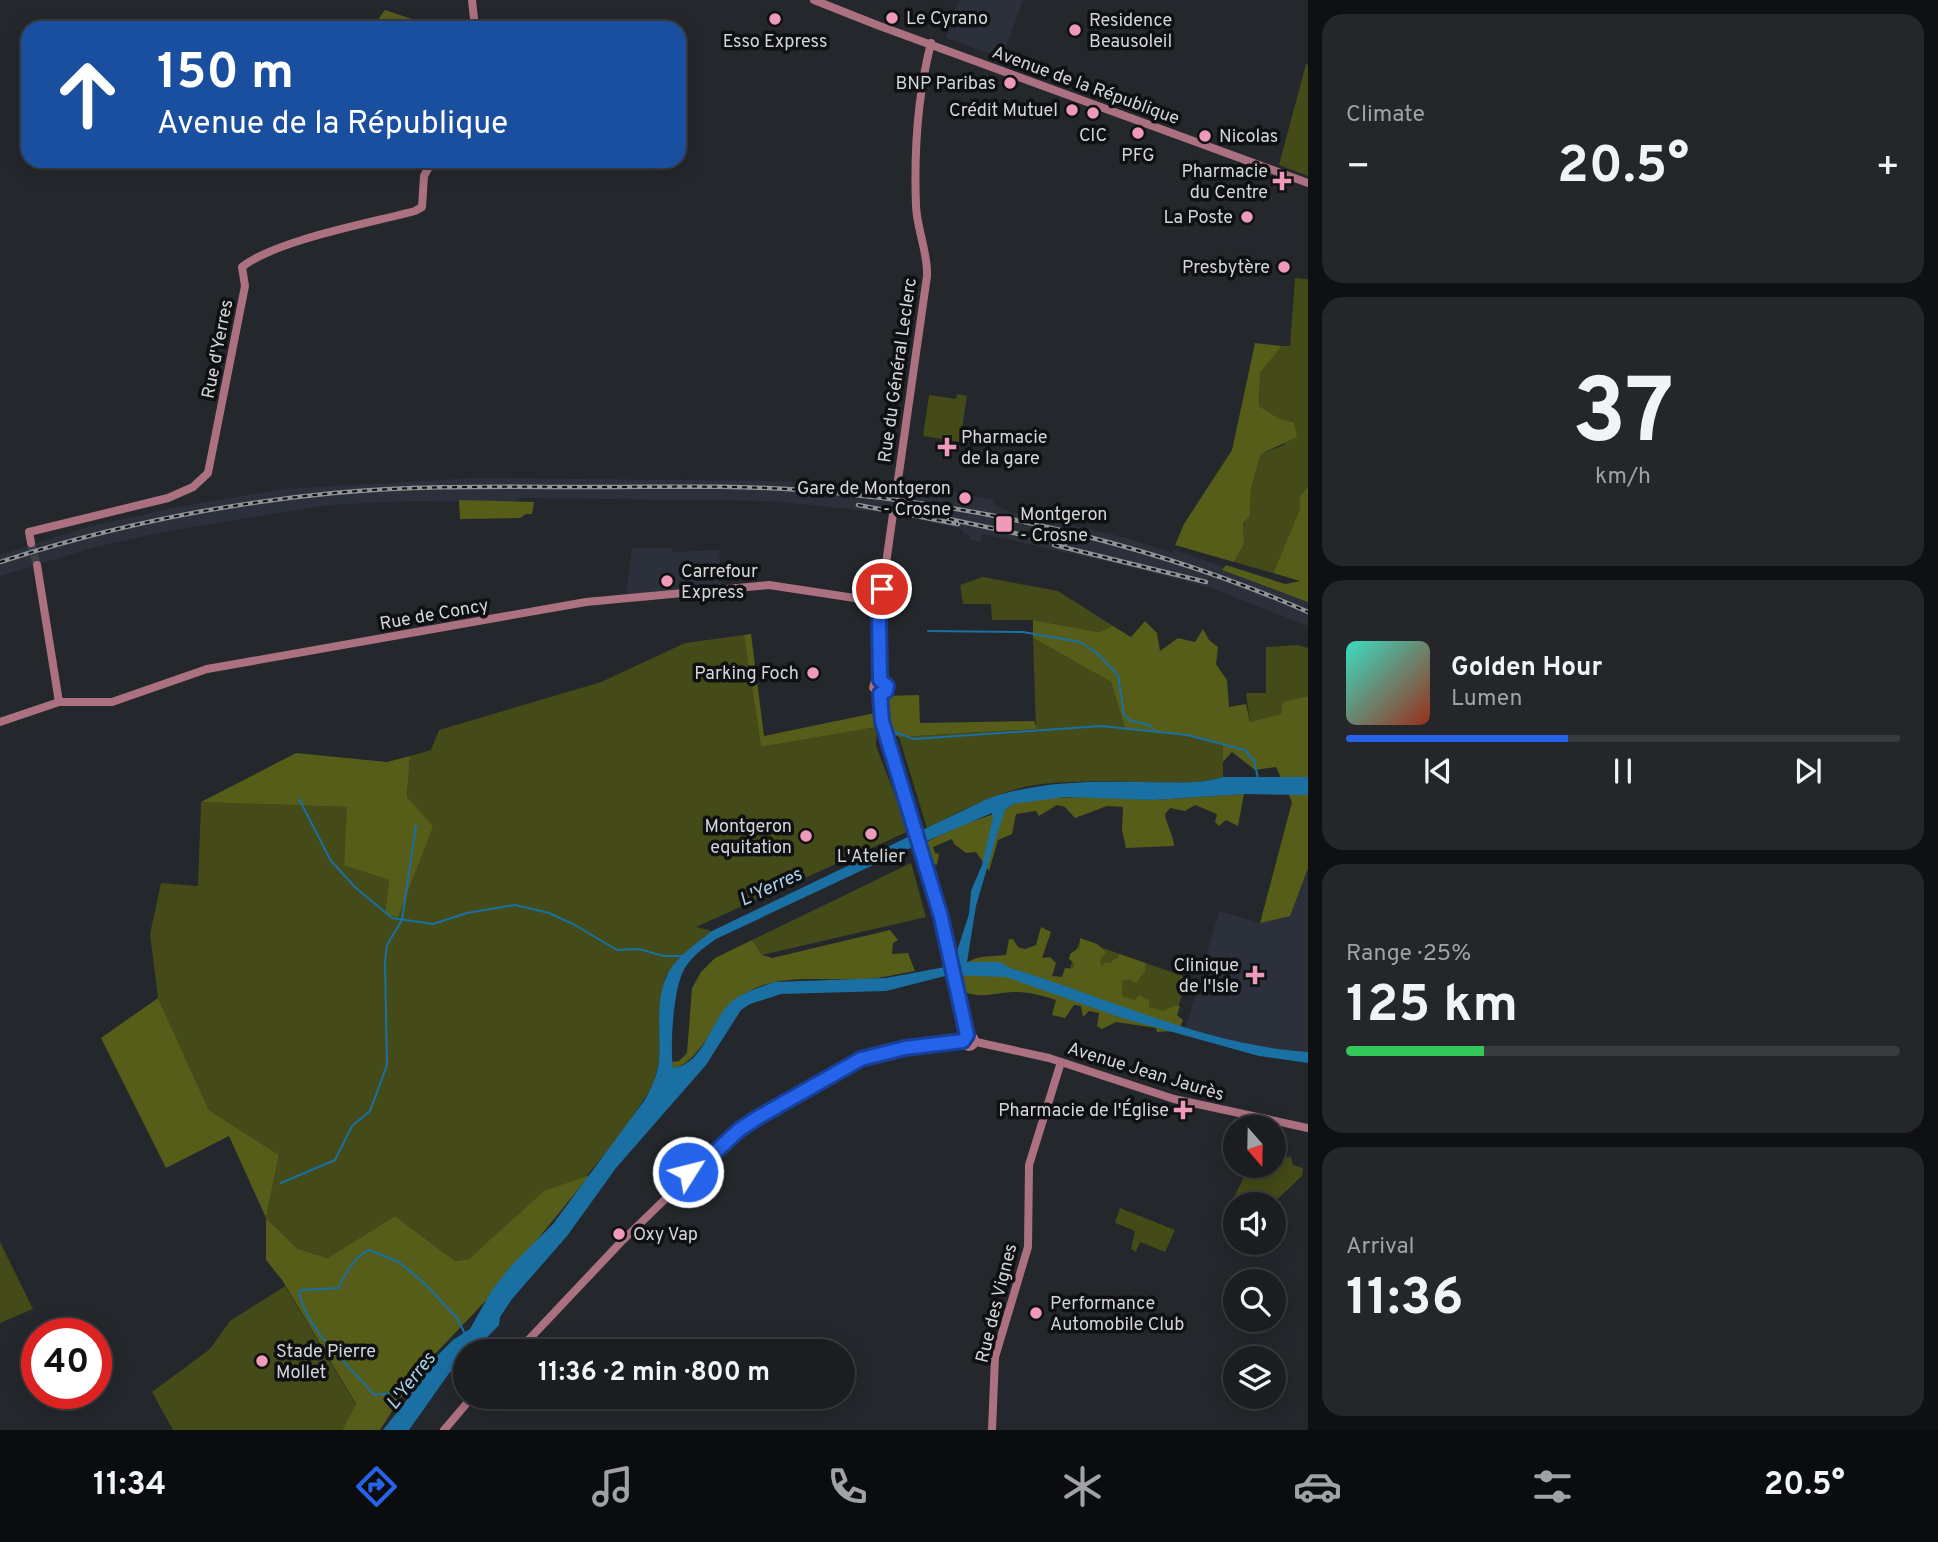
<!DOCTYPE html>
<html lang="en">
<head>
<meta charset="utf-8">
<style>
  body { margin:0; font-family:Overpass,sans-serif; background:#24262a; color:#f1f3f6; height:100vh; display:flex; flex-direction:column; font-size:26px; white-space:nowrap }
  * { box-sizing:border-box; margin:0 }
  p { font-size:23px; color:#a0a2a5 }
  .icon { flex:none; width:38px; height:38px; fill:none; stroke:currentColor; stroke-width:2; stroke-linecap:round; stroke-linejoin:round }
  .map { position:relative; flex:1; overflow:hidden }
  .side { display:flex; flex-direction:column; gap:14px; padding:14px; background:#0f1012; width:630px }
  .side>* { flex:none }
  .hud { position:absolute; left:21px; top:21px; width:665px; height:147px; border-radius:21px; box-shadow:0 4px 18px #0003,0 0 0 2px #393b3f; background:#1a4fa0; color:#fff; overflow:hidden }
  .needle { width:46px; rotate:160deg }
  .fabs { position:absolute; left:1223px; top:1115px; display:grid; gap:14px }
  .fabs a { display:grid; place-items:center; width:63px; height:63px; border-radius:50%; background:#1b1d21; box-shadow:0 4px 18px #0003,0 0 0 2px #393b3f; font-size:35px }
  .speed { position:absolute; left:21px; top:1318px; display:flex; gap:14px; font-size:35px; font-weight:700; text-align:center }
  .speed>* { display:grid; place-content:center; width:91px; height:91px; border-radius:50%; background:#1b1d21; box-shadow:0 4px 18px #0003,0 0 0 2px #393b3f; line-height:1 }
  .speed .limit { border:10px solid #d22; background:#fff; color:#111 }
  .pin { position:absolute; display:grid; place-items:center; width:60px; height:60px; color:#fff; margin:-30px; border:4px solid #fff; border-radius:50%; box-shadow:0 2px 7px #0007 }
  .me { position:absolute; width:77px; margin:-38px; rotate:54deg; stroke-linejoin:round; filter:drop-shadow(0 0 5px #0008) }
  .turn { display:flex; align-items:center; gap:24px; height:147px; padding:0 21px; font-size:32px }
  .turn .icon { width:91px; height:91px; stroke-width:2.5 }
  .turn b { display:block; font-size:49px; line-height:60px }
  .big { font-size:52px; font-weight:700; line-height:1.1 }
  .side .card { flex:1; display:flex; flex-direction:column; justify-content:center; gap:10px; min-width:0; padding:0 24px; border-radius:21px; background:#24262a }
  .side .dial { align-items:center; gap:0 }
  .dial b { font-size:91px; line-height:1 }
  .song { display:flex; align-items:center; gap:21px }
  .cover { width:84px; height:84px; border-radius:10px; background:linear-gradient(135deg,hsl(170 70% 55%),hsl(10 70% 35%)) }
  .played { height:7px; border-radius:4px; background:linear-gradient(90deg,#2563eb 40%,#393b3f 40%) }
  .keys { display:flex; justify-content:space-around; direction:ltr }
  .heat { display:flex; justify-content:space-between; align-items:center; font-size:38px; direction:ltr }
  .charge { height:10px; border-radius:5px; background:linear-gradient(90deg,#34c759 25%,#393b3f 0) }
  .trip { position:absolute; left:453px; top:1339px; width:402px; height:70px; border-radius:35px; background:#1b1d21; box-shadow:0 4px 18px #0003,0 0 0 2px #393b3f; font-weight:700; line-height:70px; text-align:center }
  .tab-bar { display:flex; height:112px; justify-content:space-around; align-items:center; background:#0b0c0d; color:#a0a2a5 }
  .tab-bar .icon { width:49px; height:49px }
  .tab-bar .active { color:#2563eb }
  .tab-bar b { font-size:32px; color:#f1f3f6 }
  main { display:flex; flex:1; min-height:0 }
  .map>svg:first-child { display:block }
</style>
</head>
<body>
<main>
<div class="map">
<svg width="1308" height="1430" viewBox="0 0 1308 1430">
  <rect width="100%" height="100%" fill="#24272c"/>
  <g fill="#2b303a">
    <polygon points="959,0 1023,0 1002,58 946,38"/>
    <polygon points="475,478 780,481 860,486 931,498 945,496 946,490 994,500 993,504 1011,512 1123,537 1171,552 1175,550 1270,583 1308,598 1308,626 1211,588 1117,564 983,534 981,542 969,540 970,535 962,533 963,530 896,514 770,501 523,498 513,502 411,501 328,505 167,531 92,548 0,576 0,555 91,526 183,506 283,489"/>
    <polygon points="632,548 671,548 672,552 719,550 722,586 629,595 626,593"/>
    <polygon points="1308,798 1308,1052 1282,1050 1233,1041 1186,1028 1219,911 1260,923 1300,799"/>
  </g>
  <g fill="#444a18">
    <polygon points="1306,64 1308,65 1308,176 1279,165"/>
    <polygon points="1295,278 1308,279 1308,486 1300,496 1300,509 1273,573 1234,562 1244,544 1243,523 1250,516 1251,488 1261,454 1284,445 1294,422 1280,419 1259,406 1260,373 1282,346 1290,346"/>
    <polygon points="957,394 967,396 960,442 923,436 929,395 956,399"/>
    <polygon points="983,577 1058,591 1113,626 1099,632 1033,620 992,620 991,604 963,604 960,585"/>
    <polygon points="744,635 761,747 877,727 876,746 909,831 696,927 712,931 684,955 666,976 660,1005 659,1060 654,1084 620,1136 584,1179 490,1241 469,1259 455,1261 395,1216 329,1258 298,1249 266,1218 279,1155 209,1110 158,998 150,934 161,883 198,886 201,802 348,807 344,864 389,880 385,913 407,797 410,756 431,750 439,730 601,682 685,643"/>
    <path d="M1033,638L1111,682L1125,728L1187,735L1223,745V777C1198,785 1170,782 1143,782C1113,781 1082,781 1052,783C1007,786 967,808 927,828L899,737L1036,729Z"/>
    <polygon points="1298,645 1308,648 1308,696 1284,702 1281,714 1250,722 1246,693 1266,693 1266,647"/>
    <polygon points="911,863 926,917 762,955 752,940"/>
    <polygon points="1080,940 1183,976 1185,982 1174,1024 1064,984"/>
    <polygon points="1291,1157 1293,1165 1303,1168 1302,1176 1272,1204 1236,1204 1235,1214 1227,1210 1250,1166 1274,1166 1274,1158"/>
    <polygon points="1120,1208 1175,1230 1165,1252 1140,1242 1136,1252 1131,1249 1135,1231 1115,1223"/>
    <polygon points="0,1242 33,1309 0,1323"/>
    <polygon points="285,1286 356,1405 342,1430 173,1430 152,1392 210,1349 230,1321"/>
  </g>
  <g fill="#555d19">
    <polygon points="385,10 439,28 383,28 377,21"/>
    <polygon points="1255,343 1282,346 1260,373 1259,406 1280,419 1294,422 1297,437 1261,454 1251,488 1250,516 1243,523 1244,544 1234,562 1175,545 1184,524 1232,450"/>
    <polygon points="1308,486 1308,602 1222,570 1226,565 1285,584 1300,581 1273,573 1300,509 1300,496"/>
    <polygon points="459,500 534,502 532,514 526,514 520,518 460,519"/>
    <polygon points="1033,620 1099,632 1113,626 1131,637 1145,621 1157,633 1160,651 1178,638 1195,642 1203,629 1209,640 1218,647 1216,664 1227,680 1229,707 1246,704 1250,722 1281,714 1283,702 1308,696 1308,868 1290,916 1260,923 1292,802 1276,767 1255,770 1232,752 1223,762 1223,745 1187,735 1125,728 1111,682 1033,638"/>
    <polygon points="751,634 764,736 875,713 877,727 761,747 744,635"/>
    <polygon points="919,695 920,723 1034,721 1037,729 899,737 892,733 887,696"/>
    <polygon points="296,753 387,762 410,756 407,797 433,826 398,917 385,914 389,880 344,865 347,807 201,802"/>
    <path d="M1244,794L1238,826L1226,820L1219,826L1215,822L1217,814L1195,805L1185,811L1170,808L1165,814C1166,825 1173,833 1174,846L1126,848L1122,830L1123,807L1107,806L1075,818L1065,807L1057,805L1039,816L1036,811L1016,814L1012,834L998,840L989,871L976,852L966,853L954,844L952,839L933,847L935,853L939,854L937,865L932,864L926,842L962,825L1005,810L1013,804L1043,798L1093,797L1154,800Z"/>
    <path d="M1041,927L1051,932L1042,958L1050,957L1056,963L1052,976L1062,977L1065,968L1073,969L1074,963L1069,959L1070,954L1080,947V938L1097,944L1106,952L1100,960L1102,967L1105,962L1111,963L1114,959H1117L1119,954L1145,963V971L1136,983L1129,979L1122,981V996L1135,1000L1139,995L1149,1000V1007L1163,1011L1174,1006H1180L1177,1015L1183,1020L1180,1027L1175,1031L1157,1032L1156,1028L1116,1022L1102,1029L1097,1026L1099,1013L1089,1011L1083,1017L1081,1006L1074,1005L1065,1018L1052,1015L1056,1000C1043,996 1030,992 1017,992C998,991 978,1001 962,990L958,972C970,954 987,957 1006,955L1009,939H1013L1018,947L1025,949L1036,945Z"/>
    <path d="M890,930L898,940L893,943L892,954L908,953L915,971C897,974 880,979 862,979C825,981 778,973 746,993C718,1010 699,1066 673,1068L672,1062L679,1061L687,1053L692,988L701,972L715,958L752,940L762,955L772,958Z"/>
    <polygon points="158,998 209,1110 279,1155 266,1218 298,1249 328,1258 395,1216 455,1261 469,1259 544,1191 590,1175 497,1289 416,1374 380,1430 342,1430 356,1404 282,1280 266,1260 266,1218 229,1136 166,1168 101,1038"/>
  </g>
  <path fill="#1a70a3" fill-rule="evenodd" d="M1223,777H1308V795L1244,794L1154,800L1065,797L1013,804L1005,810L997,834L976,906L967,962H999L1010,968C1109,998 1204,1045 1308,1052V1063L1259,1056L1122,1018L1006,977L949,975L886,991L781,994L750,1004L741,1010L706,1065L616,1168L567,1236L512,1299L500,1317L499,1325L474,1351H466L465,1358L456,1370L450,1372L409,1430H383L410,1396L421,1372L453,1340L470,1329L492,1290L511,1266L553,1224L644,1101C651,1089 658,1075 659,1060C661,1033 655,1004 666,978C673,959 697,943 712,931L987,799C1037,781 1089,781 1142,782C1169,782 1197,785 1223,777ZM992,813L993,818L982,865L971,891L969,914L958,948L956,965L886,978L775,982C760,987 741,993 730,1003C711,1021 703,1065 673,1068C670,1046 673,995 682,974C688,959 703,948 716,939L901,852Z"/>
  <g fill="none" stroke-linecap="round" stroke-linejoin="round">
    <g stroke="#1a70a3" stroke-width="2">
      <polyline points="928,631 1023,632 1080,642 1097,653 1118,675 1124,715 1131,721 1150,725 1153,729"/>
      <polyline points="889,722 894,732 914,739 1101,726 1187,735 1245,750 1254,761 1258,778"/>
      <polyline points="299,799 331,861 356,888 392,918 433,924 467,913 515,905 549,913 575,925 617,950 639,949 663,956 685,956"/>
      <polyline points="281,1183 335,1160 352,1126 370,1111 387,1065 385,962 387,945 402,920 416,825"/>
      <path d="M404,1404L391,1393L374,1395C348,1363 309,1334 299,1293L301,1290L339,1288C343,1276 357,1254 369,1250L399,1262L424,1283L457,1318L465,1334"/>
    </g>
    <g stroke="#3e4146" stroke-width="8" stroke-dasharray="8 4" stroke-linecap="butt">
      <polyline points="893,514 896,494"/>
      <polyline points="31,543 37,565"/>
    </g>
    <g stroke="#ac7181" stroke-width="8">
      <polyline points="472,0 475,28"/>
      <polyline points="814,0 877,25 1308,183"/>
      <path d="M896,494L927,276C928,252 917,230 916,206C914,154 918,94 931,43"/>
      <path d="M31,543L29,532L168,498L193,487L208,473L245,286L242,267C276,240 370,223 415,211L422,207L424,176L432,161"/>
      <polyline points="37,565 59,702"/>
      <polyline points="880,680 875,681 873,688 880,694 886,691 887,686 880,680 879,613 893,514"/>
      <polyline points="880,694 882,721 941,917 967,1035"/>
      <polyline points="0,722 59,702 112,702 207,669 586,602 769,585 881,602"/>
      <circle cx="969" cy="1041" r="6"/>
      <polyline points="976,1042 1049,1058 1174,1099 1308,1128"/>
      <circle cx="694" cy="1173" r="6"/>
      <polyline points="698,1168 739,1130 757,1118 861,1060 895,1050 963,1041"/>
      <polyline points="518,1351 621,1242 689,1176"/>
      <polyline points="444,1430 473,1396"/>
      <polyline points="992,1430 995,1357 1028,1247 1029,1165 1061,1062"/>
    </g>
    <g stroke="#909396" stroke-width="4.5">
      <g id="rail">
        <polyline points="858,505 958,524"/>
        <polyline points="949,519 1065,544"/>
        <polyline points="1054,545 1206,582"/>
        <path d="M0,562C108,527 220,504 334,493C420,485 508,487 595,487C664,487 733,485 802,490C972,503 1152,543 1308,612"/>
      </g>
    </g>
    <use href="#rail" stroke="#0f1012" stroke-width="2" stroke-dasharray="5" stroke-linecap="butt"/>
  </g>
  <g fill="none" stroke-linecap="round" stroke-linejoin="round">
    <g stroke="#184099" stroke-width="18">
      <polyline id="route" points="688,1172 692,1166 698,1168 739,1130 757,1118 861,1059 905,1048 963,1041 967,1035 941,917 882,721 880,694 886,691 887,686 880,680 879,617 882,589"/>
    </g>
    <use href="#route" stroke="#2563eb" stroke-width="12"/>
  </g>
  <g fill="#ef9ab8" stroke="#0f1012" stroke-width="2.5">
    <circle cx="892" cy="18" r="7"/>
    <circle cx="775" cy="19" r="7"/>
    <circle cx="1075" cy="30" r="7"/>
    <circle cx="1010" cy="83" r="7"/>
    <circle cx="1072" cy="110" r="7"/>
    <circle cx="1093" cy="113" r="7"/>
    <circle cx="1138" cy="133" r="7"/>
    <circle cx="1205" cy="136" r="7"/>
    <path d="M1278.5 170.5h7v7h7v7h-7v7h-7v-7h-7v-7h7z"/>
    <circle cx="1247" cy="217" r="7"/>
    <circle cx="1284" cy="267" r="7"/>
    <path d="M943.5 436.5h7v7h7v7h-7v7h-7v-7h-7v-7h7z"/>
    <circle cx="965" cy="498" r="7"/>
    <rect x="995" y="515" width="18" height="18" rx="3.5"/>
    <circle cx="667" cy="581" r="7"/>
    <circle cx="813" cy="673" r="7"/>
    <circle cx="871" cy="834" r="7"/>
    <circle cx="806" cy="836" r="7"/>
    <path d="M1251.5 964.5h7v7h7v7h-7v7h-7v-7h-7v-7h7z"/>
    <path d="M1179.5 1099.5h7v7h7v7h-7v7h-7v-7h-7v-7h7z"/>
    <circle cx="619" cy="1234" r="7"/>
    <circle cx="1036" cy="1313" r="7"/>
    <circle cx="262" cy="1361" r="7"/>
  </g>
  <g text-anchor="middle" stroke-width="7" stroke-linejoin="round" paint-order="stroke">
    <g font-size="18" fill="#d3d5d8" stroke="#0f1012" text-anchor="end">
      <text x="906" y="24" text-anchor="start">Le Cyrano</text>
      <text x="1089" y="26" text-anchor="start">Residence<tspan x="1089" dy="21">Beausoleil</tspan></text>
      <text x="775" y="47" text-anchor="middle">Esso Express</text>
      <text x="996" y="89">BNP Paribas</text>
      <text x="1058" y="116">Crédit Mutuel</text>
      <text x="1093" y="141" text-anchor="middle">CIC</text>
      <text x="1219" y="142" text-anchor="start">Nicolas</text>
      <text x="1138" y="161" text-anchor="middle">PFG</text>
      <text x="1268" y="177">Pharmacie<tspan x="1268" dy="21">du Centre</tspan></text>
      <text x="1233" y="223">La Poste</text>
      <text x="1270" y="273">Presbytère</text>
      <text x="961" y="443" text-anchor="start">Pharmacie<tspan x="961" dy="21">de la gare</tspan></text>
      <text x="951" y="494">Gare de Montgeron<tspan x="951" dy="21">- Crosne</tspan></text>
      <text x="1020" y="520" text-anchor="start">Montgeron<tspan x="1020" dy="21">- Crosne</tspan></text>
      <text x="681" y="577" text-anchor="start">Carrefour<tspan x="681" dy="21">Express</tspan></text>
      <text x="799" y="679">Parking Foch</text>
      <text x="792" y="832">Montgeron<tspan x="792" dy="21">equitation</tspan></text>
      <text x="871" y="862" text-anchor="middle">L'Atelier</text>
      <text x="1239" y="971">Clinique<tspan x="1239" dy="21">de l'Isle</tspan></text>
      <text x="1169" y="1116">Pharmacie de l'Église</text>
      <text x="633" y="1240" text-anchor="start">Oxy Vap</text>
      <text x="1050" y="1309" text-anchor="start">Performance<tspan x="1050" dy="21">Automobile Club</tspan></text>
      <text x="276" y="1357" text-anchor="start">Stade Pierre<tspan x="276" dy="21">Mollet</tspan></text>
    </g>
    <g font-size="18" fill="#d3d5d8" stroke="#0f1012">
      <text transform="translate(1086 85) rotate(20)" y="6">Avenue de la République</text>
      <text transform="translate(217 349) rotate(-79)" y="6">Rue d'Yerres</text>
      <text transform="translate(897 370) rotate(-82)" y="6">Rue du Général Leclerc</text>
      <text transform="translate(434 614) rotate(-10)" y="6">Rue de Concy</text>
      <text transform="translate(1146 1071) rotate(17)" y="6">Avenue Jean Jaurès</text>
      <text transform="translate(996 1303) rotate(-76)" y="6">Rue des Vignes</text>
    </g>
    <g font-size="19" font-style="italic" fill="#acd2ef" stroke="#0f1012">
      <text transform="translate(770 886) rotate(-25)" y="7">L'Yerres</text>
      <text transform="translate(410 1380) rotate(-52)" y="7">L'Yerres</text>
    </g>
  </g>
</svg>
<div class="fabs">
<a><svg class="needle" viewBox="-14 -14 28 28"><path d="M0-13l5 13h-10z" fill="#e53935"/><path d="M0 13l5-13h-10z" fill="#a0a2a5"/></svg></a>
<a><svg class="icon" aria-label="sound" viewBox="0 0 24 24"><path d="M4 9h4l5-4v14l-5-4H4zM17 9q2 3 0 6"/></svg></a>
<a><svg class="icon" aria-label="search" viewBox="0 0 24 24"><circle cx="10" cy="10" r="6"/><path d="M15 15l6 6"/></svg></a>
<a><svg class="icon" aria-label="layers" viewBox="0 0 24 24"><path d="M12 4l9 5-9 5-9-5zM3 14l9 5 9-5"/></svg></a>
</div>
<div class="speed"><div class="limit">40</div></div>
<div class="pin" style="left:882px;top:589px;background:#d93025"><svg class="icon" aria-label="arrive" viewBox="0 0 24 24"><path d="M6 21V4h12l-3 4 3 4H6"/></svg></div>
<svg class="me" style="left:688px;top:1172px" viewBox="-20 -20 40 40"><circle r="17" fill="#2563eb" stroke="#fff" stroke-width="3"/><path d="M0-11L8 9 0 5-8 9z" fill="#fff"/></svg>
<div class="trip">11:36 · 2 min · 800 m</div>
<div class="hud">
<div class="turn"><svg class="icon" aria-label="ahead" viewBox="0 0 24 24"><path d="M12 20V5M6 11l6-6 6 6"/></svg><div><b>150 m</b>Avenue de la République</div></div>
</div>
</div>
<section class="side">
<div class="card"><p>Climate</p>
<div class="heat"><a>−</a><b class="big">20.5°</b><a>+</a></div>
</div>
<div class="card dial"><b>37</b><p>km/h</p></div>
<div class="card">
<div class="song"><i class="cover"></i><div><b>Golden Hour</b><p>Lumen</p></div></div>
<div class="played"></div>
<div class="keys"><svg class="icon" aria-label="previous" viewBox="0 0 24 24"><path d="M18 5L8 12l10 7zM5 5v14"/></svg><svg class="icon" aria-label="pause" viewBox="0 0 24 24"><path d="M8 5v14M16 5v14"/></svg><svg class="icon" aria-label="next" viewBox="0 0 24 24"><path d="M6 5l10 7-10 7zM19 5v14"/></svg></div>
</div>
<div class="card"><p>Range · 25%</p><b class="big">125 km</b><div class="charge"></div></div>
<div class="card"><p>Arrival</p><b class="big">11:36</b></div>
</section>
</main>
<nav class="tab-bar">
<b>11:34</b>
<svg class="icon active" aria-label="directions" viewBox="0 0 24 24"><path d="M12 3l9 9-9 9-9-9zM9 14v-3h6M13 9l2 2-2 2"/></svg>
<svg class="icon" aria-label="music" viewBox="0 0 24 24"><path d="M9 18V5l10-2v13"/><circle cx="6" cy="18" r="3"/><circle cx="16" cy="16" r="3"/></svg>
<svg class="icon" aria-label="phone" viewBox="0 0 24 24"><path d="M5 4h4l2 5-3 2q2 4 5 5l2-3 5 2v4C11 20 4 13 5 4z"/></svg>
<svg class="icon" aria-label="climate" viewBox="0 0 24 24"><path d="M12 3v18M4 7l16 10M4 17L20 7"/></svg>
<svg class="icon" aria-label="car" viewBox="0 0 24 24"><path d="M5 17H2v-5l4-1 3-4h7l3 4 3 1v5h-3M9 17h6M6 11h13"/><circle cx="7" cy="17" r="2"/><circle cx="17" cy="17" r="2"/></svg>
<svg class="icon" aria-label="filters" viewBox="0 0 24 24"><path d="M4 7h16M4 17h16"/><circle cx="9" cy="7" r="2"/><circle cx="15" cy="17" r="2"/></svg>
<b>20.5°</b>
</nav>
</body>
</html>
